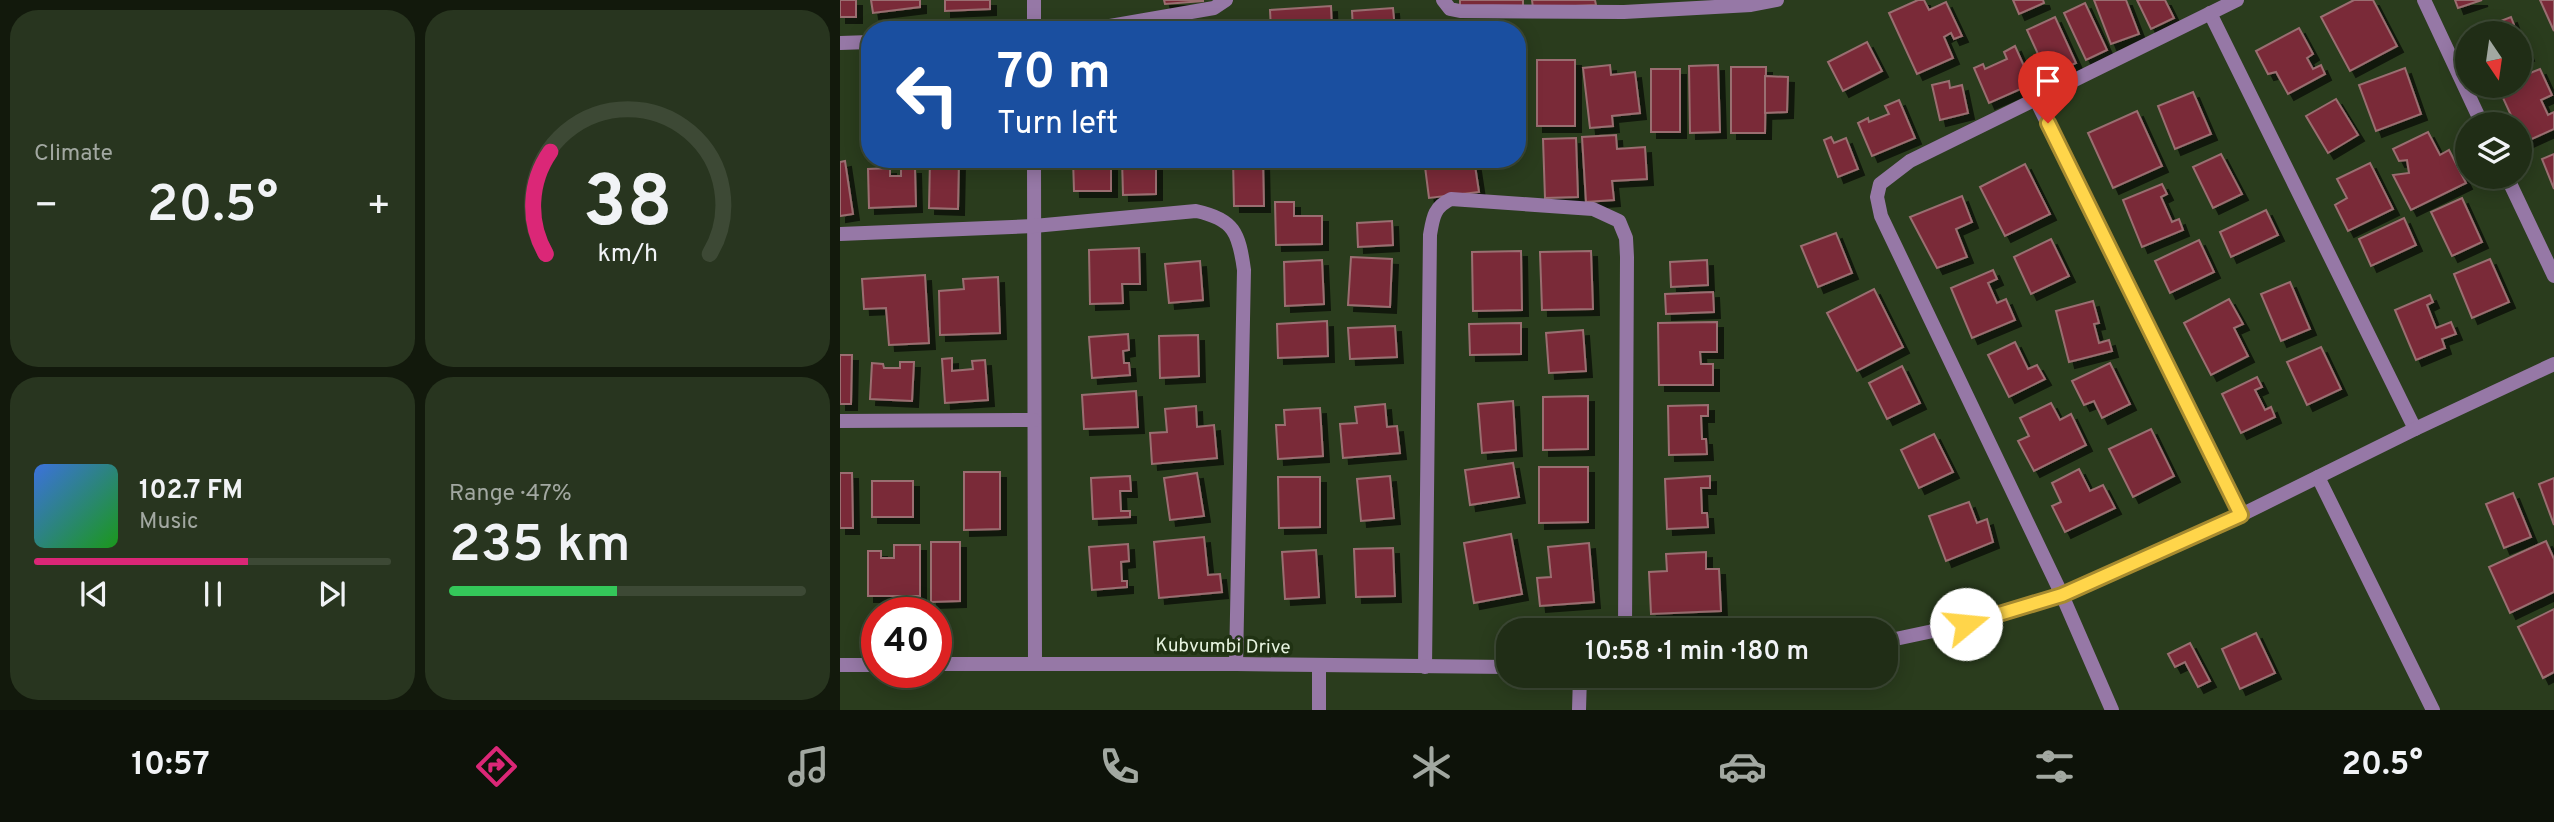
<!DOCTYPE html>
<html lang="en">
<head>
<meta charset="utf-8">
<style>
  body { margin:0; font-family:Overpass,sans-serif; background:#28351f; color:#f1f3f6; height:100vh; display:flex; flex-direction:column; font-size:26px; white-space:nowrap }
  * { box-sizing:border-box; margin:0 }
  p { font-size:23px; color:#a2a8a1 }
  .icon { flex:none; width:38px; height:38px; fill:none; stroke:currentColor; stroke-width:2; stroke-linecap:round; stroke-linejoin:round }
  .map { position:relative; flex:1; overflow:hidden }
  .sheet { display:flex; flex-direction:column; gap:10px; padding:10px; background:#12190c; width:840px }
  .sheet>* { flex:none }
  .hud { position:absolute; left:21px; top:21px; width:665px; height:147px; border-radius:28px; box-shadow:0 4px 18px #0003,0 0 0 2px #3d4935; background:#1a4fa0; color:#fff; overflow:hidden }
  .needle { width:46px; rotate:167deg }
  .buttons { position:absolute; left:1615px; top:21px; display:grid; gap:14px }
  .buttons a { display:grid; place-items:center; width:77px; height:77px; border-radius:50%; background:#202d16; box-shadow:0 4px 18px #0003,0 0 0 2px #3d4935; font-size:35px }
  .speed { position:absolute; left:21px; top:597px; display:flex; gap:14px; font-size:35px; font-weight:700; text-align:center }
  .speed>* { display:grid; place-content:center; width:91px; height:91px; border-radius:50%; background:#202d16; box-shadow:0 4px 18px #0003,0 0 0 2px #3d4935; line-height:1 }
  .speed .limit { border:10px solid #d22; background:#fff; color:#111 }
  .pin { position:absolute; display:grid; place-items:center; width:60px; height:60px; color:#fff; margin:-72px -30px; border-radius:50% 50% 50% 0; rotate:-45deg; box-shadow:0 0 7px #0007 }
  .pin .icon { rotate:45deg }
  .me { position:absolute; width:77px; margin:-38px; rotate:73deg; stroke-linejoin:round; filter:drop-shadow(0 0 5px #0008) }
  .turn { display:flex; align-items:center; gap:24px; height:147px; padding:0 21px; font-size:32px }
  .turn .icon { width:91px; height:91px; stroke-width:2.5 }
  .turn b { display:block; font-size:49px; line-height:60px }
  .big { font-size:52px; font-weight:600; line-height:1.1 }
  .sheet .card { flex:1; display:flex; flex-direction:column; justify-content:center; gap:10px; min-width:0; padding:0 24px; border-radius:28px; background:#28351f }
  .sheet .dial { align-items:center; gap:0 }
  .dial svg { height:182px; overflow:visible; fill:none; stroke:#3d4935; stroke-width:7; stroke-linecap:round; text-anchor:middle }
  .dial text { fill:#f1f3f6; stroke:none }
  .song { display:flex; align-items:center; gap:21px }
  .cover { width:84px; height:84px; border-radius:10px; background:linear-gradient(135deg,hsl(220 70% 55%),hsl(120 70% 35%)) }
  .played { height:7px; border-radius:4px; background:linear-gradient(90deg,#db2777 60%,#3d4935 60%) }
  .keys { display:flex; justify-content:space-around; direction:ltr }
  .heat { display:flex; justify-content:space-between; align-items:center; font-size:38px; direction:ltr }
  .charge { height:10px; border-radius:5px; background:linear-gradient(90deg,#34c759 47%,#3d4935 0) }
  .sheet .tiles { flex:1; display:grid; gap:10px; grid-template-columns:repeat(2,1fr) }
  .trip { position:absolute; left:656px; top:618px; width:402px; height:70px; border-radius:28px; background:#202d16; box-shadow:0 4px 18px #0003,0 0 0 2px #3d4935; font-weight:600; line-height:70px; text-align:center }
  .tab-bar { display:flex; height:112px; justify-content:space-around; align-items:center; background:#0d1209; color:#a2a8a1 }
  .tab-bar .icon { width:49px; height:49px }
  .tab-bar .on { color:#db2777 }
  .tab-bar b { font-size:32px; color:#f1f3f6 }
  main { display:flex; flex:1; min-height:0 }
  .map>svg:first-child { display:block }
</style>
</head>
<body>
<main>
<section class="sheet">
<div class="tiles">
<div class="card"><p>Climate</p>
<div class="heat"><a>−</a><b class="big">20.5°</b><a>+</a></div>
</div>
<div class="card dial"><svg viewBox="0 0 100 80">
<path d="M14 69A42 42 0 1 1 86 69"/>
<path d="M14 69A42 42 0 0 1 16 24" stroke="#db2777"/>
<text x="50" y="56" font-size="32" font-weight="700">38</text>
<text x="50" y="72" font-size="11">km/h</text>
</svg></div>
<div class="card">
<div class="song"><i class="cover"></i><div><b>102.7 FM</b><p>Music</p></div></div>
<div class="played"></div>
<div class="keys"><svg class="icon" aria-label="previous" viewBox="0 0 24 24"><path d="M18 5L8 12l10 7zM5 5v14"/></svg><svg class="icon" aria-label="pause" viewBox="0 0 24 24"><path d="M8 5v14M16 5v14"/></svg><svg class="icon" aria-label="next" viewBox="0 0 24 24"><path d="M6 5l10 7-10 7zM19 5v14"/></svg></div>
</div>
<div class="card"><p>Range · 47%</p><b class="big">235 km</b><div class="charge"></div></div>
</div>
</section>
<div class="map">
<svg width="1714" height="710" viewBox="0 0 1714 710">
  <defs>
    <filter id="shadow"><feDropShadow dx="6" dy="6" stdDeviation="0" flood-color="#0009"/></filter>
  </defs>
  <rect width="100%" height="100%" fill="#2a3c1d"/>
  <g fill="#7a2b38" stroke="#9a6e71" stroke-width="2" filter="url(#shadow)">
    <rect x="0" y="0" width="16" height="17"/>
    <polygon points="31,0 80,0 80,7 33,13"/>
    <polygon points="105,0 150,0 150,9 105,11"/>
    <polygon points="324,0 363,0 363,1 325,4"/>
    <polygon points="620,0 683,0 683,6 620,8"/>
    <polygon points="692,0 755,0 756,5 693,8"/>
    <polygon points="1078,0 1084,0 1089,10 1106,2 1122,36 1114,39 1111,33 1104,37 1113,58 1077,74 1049,13"/>
    <polygon points="1173,0 1203,0 1204,3 1179,14"/>
    <polygon points="1254,0 1286,0 1299,34 1271,44"/>
    <polygon points="1297,0 1325,0 1334,18 1311,29"/>
    <polygon points="1514,0 1533,0 1557,46 1510,71 1481,17"/>
    <polygon points="1615,0 1642,0 1618,8"/>
    <polygon points="1700,0 1714,0 1714,31"/>
    <polygon points="1245,3 1267,50 1246,60 1224,13"/>
    <polygon points="491,6 492,30 431,30 430,10"/>
    <polygon points="553,8 555,30 513,30 512,11"/>
    <polygon points="1215,17 1236,63 1208,76 1187,30"/>
    <polygon points="1671,17 1674,25 1668,27 1671,33 1638,33 1637,30"/>
    <polygon points="1459,28 1473,54 1467,58 1473,69 1481,65 1485,74 1448,94 1436,72 1428,74 1416,51"/>
    <polygon points="1027,42 1042,71 1003,91 988,62"/>
    <polygon points="1683,42 1688,55 1680,58 1680,43"/>
    <polygon points="1175,46 1192,84 1149,103 1134,68 1143,64 1145,69 1167,59 1164,52"/>
    <rect x="697" y="60" width="38" height="66"/>
    <polygon points="770,65 771,75 795,72 800,113 772,116 773,126 750,128 743,68"/>
    <polygon points="878,65 880,132 850,133 849,66"/>
    <polygon points="891,67 926,67 925,133 891,133"/>
    <polygon points="1565,68 1581,114 1536,131 1519,85"/>
    <rect x="811" y="69" width="29" height="63"/>
    <polygon points="1700,69 1712,95 1701,100 1708,115 1714,112 1714,129 1683,143 1680,136 1680,124 1675,124 1658,87 1680,86 1680,77"/>
    <polygon points="925,76 948,77 947,112 925,113"/>
    <polygon points="1109,81 1110,88 1122,85 1128,113 1100,120 1092,85"/>
    <polygon points="1353,92 1371,134 1335,149 1318,106"/>
    <polygon points="1496,99 1518,135 1488,153 1466,116"/>
    <polygon points="1059,100 1075,138 1032,156 1018,123 1028,118 1029,122 1049,114 1045,106"/>
    <polygon points="1297,111 1322,166 1273,188 1248,133"/>
    <polygon points="1588,132 1600,155 1609,150 1626,183 1571,210 1553,175 1569,173 1567,160 1559,161 1553,149"/>
    <polygon points="776,135 777,149 805,147 807,179 772,181 774,200 746,202 742,137"/>
    <polygon points="991,137 994,143 1006,138 1018,169 998,177 984,140"/>
    <polygon points="736,138 738,197 705,198 703,139"/>
    <polygon points="1381,154 1402,194 1373,208 1353,167"/>
    <polygon points="1714,154 1714,189 1702,159"/>
    <polygon points="90,159 119,159 118,209 89,208"/>
    <polygon points="233,159 271,159 271,191 234,191"/>
    <polygon points="282,159 316,159 316,194 283,195"/>
    <polygon points="393,159 423,159 424,206 394,206"/>
    <polygon points="584,159 634,159 639,192 589,198"/>
    <polygon points="5,161 13,214 0,216 0,162"/>
    <polygon points="1530,163 1553,209 1508,231 1495,205 1507,198 1497,179"/>
    <polygon points="1185,164 1210,214 1165,236 1140,187"/>
    <polygon points="50,168 50,176 61,176 61,168 75,168 76,206 29,208 28,169"/>
    <polygon points="1322,184 1327,194 1321,197 1332,222 1339,219 1343,230 1302,247 1283,200"/>
    <polygon points="1122,196 1132,222 1116,229 1127,257 1097,268 1070,217"/>
    <polygon points="1622,198 1642,242 1612,256 1591,212"/>
    <polygon points="435,202 454,202 454,216 482,216 482,244 436,245"/>
    <polygon points="1426,210 1438,235 1391,257 1380,232"/>
    <polygon points="1564,218 1576,245 1531,266 1519,239"/>
    <polygon points="552,221 553,245 518,247 517,223"/>
    <polygon points="996,233 1012,273 978,287 961,246"/>
    <polygon points="1211,239 1229,276 1191,294 1174,257"/>
    <polygon points="1359,240 1374,272 1330,293 1315,261"/>
    <polygon points="299,248 300,284 282,284 283,303 250,304 249,250"/>
    <polygon points="681,251 682,310 633,311 632,252"/>
    <polygon points="751,251 753,309 702,310 700,252"/>
    <polygon points="511,257 552,259 550,307 508,305"/>
    <polygon points="1650,259 1669,302 1632,318 1614,274"/>
    <polygon points="482,260 484,304 445,306 444,262"/>
    <polygon points="867,260 868,285 831,287 830,262"/>
    <polygon points="360,261 363,300 329,303 325,264"/>
    <polygon points="1153,270 1157,279 1148,283 1157,303 1166,299 1175,320 1132,338 1111,288"/>
    <polygon points="85,275 89,343 49,345 46,308 24,309 22,279"/>
    <polygon points="158,277 160,333 100,335 99,291 124,289 123,279"/>
    <polygon points="1450,282 1470,329 1441,341 1421,294"/>
    <polygon points="1034,289 1063,347 1017,371 987,313"/>
    <polygon points="873,292 874,312 826,314 825,294"/>
    <polygon points="1590,295 1593,302 1587,305 1596,328 1611,322 1616,334 1602,339 1605,348 1576,360 1555,310"/>
    <polygon points="1389,299 1403,324 1394,328 1408,356 1371,375 1344,323"/>
    <polygon points="1253,301 1259,323 1254,324 1259,343 1269,340 1272,351 1229,362 1216,311"/>
    <polygon points="487,321 488,356 438,358 437,324"/>
    <polygon points="877,322 877,352 860,352 861,364 873,364 873,385 819,385 818,323"/>
    <polygon points="681,323 681,354 630,355 629,324"/>
    <polygon points="555,326 557,357 510,359 508,328"/>
    <polygon points="743,330 746,371 709,373 706,333"/>
    <polygon points="288,334 289,350 283,351 284,363 289,363 290,375 252,378 249,337"/>
    <polygon points="358,335 359,376 320,378 319,336"/>
    <polygon points="1175,342 1188,369 1197,365 1205,379 1169,397 1148,355"/>
    <polygon points="1481,347 1501,389 1467,405 1447,362"/>
    <polygon points="0,355 12,355 11,404 0,404"/>
    <polygon points="112,358 112,371 133,369 132,361 145,360 148,400 105,403 102,359"/>
    <polygon points="60,362 74,362 72,401 30,399 32,363 43,364 44,368 60,368"/>
    <polygon points="1270,363 1290,404 1262,418 1254,401 1244,405 1232,381"/>
    <polygon points="1062,366 1080,403 1047,419 1029,383"/>
    <polygon points="1417,377 1422,387 1415,390 1425,410 1431,407 1435,417 1401,433 1382,394"/>
    <polygon points="296,391 298,427 244,429 242,395"/>
    <polygon points="748,396 748,449 703,450 703,397"/>
    <polygon points="673,401 676,450 642,453 638,404"/>
    <polygon points="1211,403 1220,420 1231,414 1246,445 1194,471 1178,441 1189,436 1180,418"/>
    <polygon points="545,404 547,427 557,426 560,453 503,458 500,424 517,423 515,407"/>
    <polygon points="868,405 868,416 861,416 862,439 866,439 867,454 829,455 828,406"/>
    <polygon points="356,406 357,427 374,425 377,458 312,464 310,433 327,432 325,409"/>
    <polygon points="480,408 483,456 438,459 436,425 445,425 444,410"/>
    <polygon points="1311,429 1334,476 1293,497 1269,449"/>
    <polygon points="1094,434 1113,472 1079,488 1061,450"/>
    <polygon points="673,463 679,497 630,505 625,470"/>
    <polygon points="699,467 748,467 748,522 699,523"/>
    <polygon points="1239,469 1250,491 1263,485 1275,508 1225,532 1212,506 1221,502 1212,483"/>
    <polygon points="124,472 160,472 160,529 124,530"/>
    <polygon points="0,473 12,473 13,528 0,528"/>
    <polygon points="357,473 364,516 330,520 324,478"/>
    <polygon points="290,476 291,491 280,491 281,511 290,511 290,517 253,519 251,478"/>
    <polygon points="550,476 554,518 521,521 517,479"/>
    <polygon points="870,476 870,488 861,488 862,513 867,513 868,527 827,529 825,479"/>
    <polygon points="438,477 480,477 480,527 439,528"/>
    <polygon points="1714,478 1714,525 1699,484"/>
    <rect x="32" y="481" width="41" height="36"/>
    <polygon points="1673,493 1691,537 1664,548 1646,504"/>
    <polygon points="1129,502 1137,523 1147,519 1153,542 1106,561 1089,516"/>
    <polygon points="671,534 682,594 634,603 624,543"/>
    <polygon points="364,537 368,575 380,574 382,592 319,598 314,542"/>
    <polygon points="1706,541 1714,559 1714,592 1670,613 1649,567"/>
    <polygon points="91,542 120,542 120,601 91,602"/>
    <polygon points="749,543 754,602 700,606 697,578 711,577 708,547"/>
    <polygon points="288,544 289,561 281,562 282,581 287,581 287,587 252,590 249,547"/>
    <polygon points="54,545 80,545 80,596 28,596 28,551 41,551 41,558 54,558"/>
    <polygon points="553,548 555,596 516,597 514,549"/>
    <polygon points="476,550 479,597 445,599 442,552"/>
    <polygon points="866,552 866,569 879,569 881,611 811,614 809,572 827,571 826,554"/>
    <polygon points="1714,609 1714,672 1703,678 1678,627"/>
    <polygon points="1416,633 1435,673 1400,689 1382,649"/>
    <polygon points="1350,643 1370,681 1358,687 1345,662 1335,667 1328,654"/>
  </g>
  <g fill="none" stroke-linecap="round" stroke-linejoin="round">
    <g stroke="#9678a6" stroke-width="14">
      <polyline points="603,0 610,9 620,11 784,12 911,5 937,0"/>
      <polyline points="1584,0 1642,124"/>
      <polyline points="1370,13 1575,429"/>
      <polyline points="194,30 194,0"/>
      <polyline points="247,30 374,8 386,0"/>
      <polyline points="0,43 30,42"/>
      <polyline points="1195,98 1401,515"/>
      <polyline points="194,159 195,663"/>
      <polyline points="1667,177 1714,276"/>
      <path d="M0,234L194,226L356,211C394,219 399,233 404,270L396,664"/>
      <polyline points="0,421 194,420"/>
      <path d="M585,667L590,235C593,217 594,207 611,199L753,209L779,221L786,238L787,257L785,630"/>
      <polyline points="479,710 479,666"/>
      <polyline points="739,710 740,676"/>
      <polyline points="1272,710 1222,595 1041,216 1037,197 1040,184 1070,161 1397,0"/>
    </g>
    <g stroke="#9678a6" stroke-width="14">
      <polyline points="1478,477 1593,710"/>
      <polyline points="1046,641 1126,624 1222,595 1401,515 1575,429 1714,364"/>
      <polyline points="96,664 396,664 668,667"/>
      <polyline points="0,665 37,665"/>
    </g>
  </g>
  <g fill="none" stroke-linecap="round" stroke-linejoin="round">
    <g stroke="#a68a30" stroke-width="18">
      <polyline id="route" points="1126,624 1222,595 1401,515 1208,123"/>
    </g>
    <use href="#route" stroke="#ffd54a" stroke-width="12"/>
  </g>
  <g text-anchor="middle" stroke-width="7" stroke-linejoin="round" paint-order="stroke">
    <g font-size="19" fill="#e7f4e0" stroke="#203213">
      <text transform="translate(383 645) rotate(1)" y="7">Kubvumbi Drive</text>
    </g>
  </g>
</svg>
<div class="buttons">
<a><svg class="needle" viewBox="-14 -14 28 28"><path d="M0-13l5 13h-10z" fill="#e53935"/><path d="M0 13l5-13h-10z" fill="#a2a8a1"/></svg></a>
<a><svg class="icon" aria-label="layers" viewBox="0 0 24 24"><path d="M12 4l9 5-9 5-9-5zM3 14l9 5 9-5"/></svg></a>
</div>
<div class="speed"><div class="limit">40</div></div>
<div class="pin" style="left:1208px;top:123px;background:#d93025"><svg class="icon" aria-label="arrive" viewBox="0 0 24 24"><path d="M6 21V4h12l-3 4 3 4H6"/></svg></div>
<svg class="me" style="left:1126px;top:624px" viewBox="-20 -20 40 40"><circle r="19" fill="#fff"/><path d="M0-13L10 11 0 6-10 11z" fill="#ffd54a"/></svg>
<div class="trip">10:58 · 1 min · 180 m</div>
<div class="hud">
<div class="turn"><svg class="icon" aria-label="left" viewBox="0 0 24 24"><path d="M17 20v-9H6M10 6l-5 5 5 5"/></svg><div><b>70 m</b>Turn left</div></div>
</div>
</div>
</main>
<nav class="tab-bar">
<b>10:57</b>
<svg class="icon on" aria-label="directions" viewBox="0 0 24 24"><path d="M12 3l9 9-9 9-9-9zM9 14v-3h6M13 9l2 2-2 2"/></svg>
<svg class="icon" aria-label="music" viewBox="0 0 24 24"><path d="M9 18V5l10-2v13"/><circle cx="6" cy="18" r="3"/><circle cx="16" cy="16" r="3"/></svg>
<svg class="icon" aria-label="phone" viewBox="0 0 24 24"><path d="M5 4h4l2 5-3 2q2 4 5 5l2-3 5 2v4C11 20 4 13 5 4z"/></svg>
<svg class="icon" aria-label="climate" viewBox="0 0 24 24"><path d="M12 3v18M4 7l16 10M4 17L20 7"/></svg>
<svg class="icon" aria-label="car" viewBox="0 0 24 24"><path d="M5 17H2v-5l4-1 3-4h7l3 4 3 1v5h-3M9 17h6M6 11h13"/><circle cx="7" cy="17" r="2"/><circle cx="17" cy="17" r="2"/></svg>
<svg class="icon" aria-label="filters" viewBox="0 0 24 24"><path d="M4 7h16M4 17h16"/><circle cx="9" cy="7" r="2"/><circle cx="15" cy="17" r="2"/></svg>
<b>20.5°</b>
</nav>
</body>
</html>
